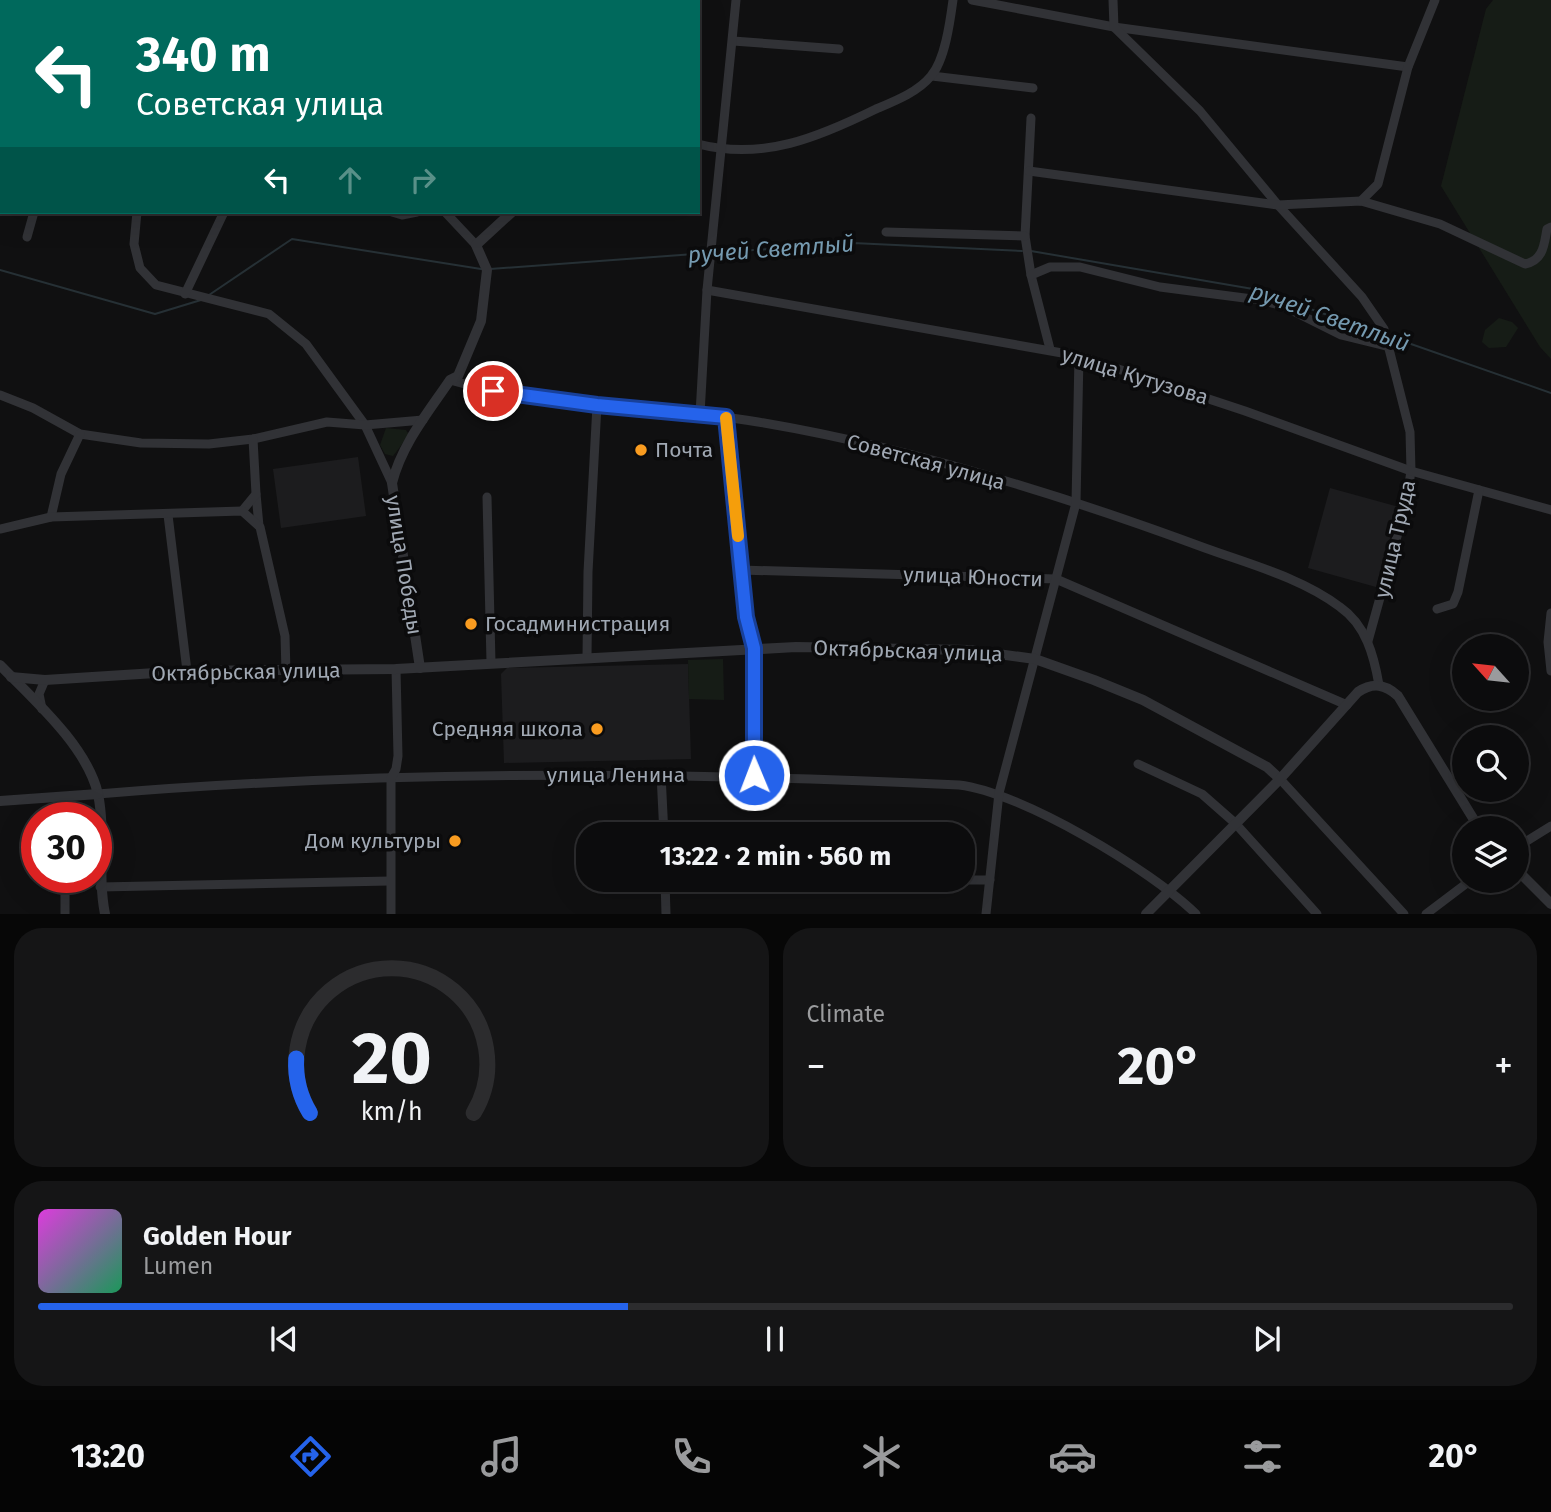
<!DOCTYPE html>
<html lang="en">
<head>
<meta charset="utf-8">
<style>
  body { margin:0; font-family:"Fira Sans",sans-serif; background:#151516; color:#f1f3f6; height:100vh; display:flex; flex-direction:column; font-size:26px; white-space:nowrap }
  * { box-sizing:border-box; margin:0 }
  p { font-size:23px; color:#9a9b9d }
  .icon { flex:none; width:38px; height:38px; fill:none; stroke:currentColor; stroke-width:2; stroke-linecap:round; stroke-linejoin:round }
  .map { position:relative; height:914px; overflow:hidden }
  .details { display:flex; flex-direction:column; gap:14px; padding:14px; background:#070707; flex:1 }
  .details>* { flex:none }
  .top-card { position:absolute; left:0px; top:0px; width:700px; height:214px; box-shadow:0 7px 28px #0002,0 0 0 2px #2c2c2e; background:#00695c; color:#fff; overflow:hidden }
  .needle { width:46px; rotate:297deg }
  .fabs { position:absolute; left:1452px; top:634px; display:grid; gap:14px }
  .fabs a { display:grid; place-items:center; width:77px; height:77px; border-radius:50%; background:#0c0c0d; box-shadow:0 7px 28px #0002,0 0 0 2px #2c2c2e; font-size:35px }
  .speed { position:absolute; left:21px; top:802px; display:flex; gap:14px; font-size:35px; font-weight:700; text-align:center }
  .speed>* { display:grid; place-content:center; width:91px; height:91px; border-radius:50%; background:#0c0c0d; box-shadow:0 7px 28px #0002,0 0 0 2px #2c2c2e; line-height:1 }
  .speed .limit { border:10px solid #d22; background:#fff; color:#111 }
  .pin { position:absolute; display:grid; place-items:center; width:60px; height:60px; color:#fff; margin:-30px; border:4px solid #fff; border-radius:50%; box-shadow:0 2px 7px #0007 }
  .me { position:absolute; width:77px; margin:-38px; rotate:359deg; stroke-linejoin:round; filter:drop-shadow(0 0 5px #0008) }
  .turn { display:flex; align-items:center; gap:24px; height:147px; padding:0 21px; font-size:32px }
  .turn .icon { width:91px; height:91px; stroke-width:2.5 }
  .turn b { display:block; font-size:49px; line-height:60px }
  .lanes { display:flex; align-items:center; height:66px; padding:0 21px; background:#0003; justify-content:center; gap:35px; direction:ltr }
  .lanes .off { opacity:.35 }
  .big { font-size:52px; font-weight:700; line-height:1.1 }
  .details .widget { flex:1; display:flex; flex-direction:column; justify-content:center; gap:10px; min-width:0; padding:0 24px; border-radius:28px; background:#151516 }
  .details .dial { align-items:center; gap:0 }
  .dial svg { height:182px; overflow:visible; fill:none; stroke:#2c2c2e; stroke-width:7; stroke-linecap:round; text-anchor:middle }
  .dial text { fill:#f1f3f6; stroke:none }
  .song { display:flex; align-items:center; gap:21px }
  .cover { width:84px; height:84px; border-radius:10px; background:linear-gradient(135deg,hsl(300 70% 55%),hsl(150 70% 35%)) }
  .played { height:7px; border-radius:4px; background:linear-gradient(90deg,#2563eb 40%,#2c2c2e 40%) }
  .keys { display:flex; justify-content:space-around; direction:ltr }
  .heat { display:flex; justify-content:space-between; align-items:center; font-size:38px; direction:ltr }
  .details .tiles { flex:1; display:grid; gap:14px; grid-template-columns:1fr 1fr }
  .widget:last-child { grid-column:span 2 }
  .trip { position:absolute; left:576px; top:822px; width:399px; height:70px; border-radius:28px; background:#0c0c0d; box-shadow:0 7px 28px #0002,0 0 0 2px #2c2c2e; font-weight:700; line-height:70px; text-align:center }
  .tabs { display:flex; height:112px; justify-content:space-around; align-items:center; background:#050505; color:#9a9b9d }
  .tabs .icon { width:49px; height:49px }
  .tabs .on { color:#2563eb }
  .tabs b { font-size:32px; color:#f1f3f6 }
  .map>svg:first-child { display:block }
</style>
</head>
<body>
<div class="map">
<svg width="1551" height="914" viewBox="0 0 1551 914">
  <rect width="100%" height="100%" fill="#101011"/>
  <g fill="#1c1c1e">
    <polygon points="358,457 366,516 281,528 273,469"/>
    <polygon points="1330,488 1399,507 1376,587 1308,568"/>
    <polygon points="688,664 691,759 504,763 501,674 507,668"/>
  </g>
  <g fill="#161c16">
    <polygon points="1493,0 1551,0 1551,359 1540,347 1441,186 1486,9"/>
    <polygon points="1499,318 1512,322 1518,328 1506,347 1489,348 1482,342 1485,330"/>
    <polygon points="386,428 406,430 409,435 393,456 385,454 380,445"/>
    <polygon points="723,659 724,700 689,699 688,660"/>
  </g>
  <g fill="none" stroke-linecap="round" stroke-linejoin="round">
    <g stroke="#263035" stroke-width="2">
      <polyline points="1031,251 1253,289 1382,334"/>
      <polyline points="713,253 853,243 1022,251"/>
      <polyline points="490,269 708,253"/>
      <polyline points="0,270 155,314 201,300"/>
      <polyline points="209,295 292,239 481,269"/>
      <polyline points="1391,337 1551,393"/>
    </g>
    <g stroke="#313236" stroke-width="9">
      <polyline points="181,0 184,2"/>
      <polyline points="972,0 1114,27 1408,67"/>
      <polyline points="1113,0 1114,27 1200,111 1278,205 1362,297 1384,329 1410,432 1411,471 1406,504 1368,641"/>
      <polyline points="0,1 2,2"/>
      <polyline points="151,2 152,0"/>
      <polyline points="422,2 422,0"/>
      <polyline points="733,41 839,49"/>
      <polyline points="932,76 1033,88"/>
      <polyline points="1031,118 1025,236 1031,275 1050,349"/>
      <path d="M698,144C763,161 819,137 876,109C895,101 918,92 931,76C945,60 950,22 953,0"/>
      <path d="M1029,171L1278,205L1361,201L1440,224L1525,264C1544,260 1544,244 1547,229L1551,227"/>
      <polyline points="1361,201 1378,184 1408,67 1435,0"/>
      <polyline points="137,212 134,244 140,268 156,285 269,314 306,344 365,425 392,483"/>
      <polyline points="392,212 402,215 417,212"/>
      <polyline points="445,212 476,245"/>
      <polyline points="886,232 1025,236"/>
      <polyline points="27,237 34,212"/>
      <polyline points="1031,275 1050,267 1080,267 1160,287 1260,300 1283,306 1341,335 1390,347"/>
      <polyline points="707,290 1079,356 1245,411 1411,471 1551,510"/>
      <polyline points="185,294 224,212"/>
      <path d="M450,380C551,409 656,404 758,422C908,447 1062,495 1205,548C1249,564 1302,578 1340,607C1366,625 1374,656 1379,685"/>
      <polyline points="0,395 33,408 80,434 141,443 209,444 253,439 327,422 365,425 423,420"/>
      <polyline points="700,414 707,290 736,0"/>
      <polyline points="726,417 746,617 754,648 754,775"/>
      <polyline points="256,494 259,526"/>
      <polyline points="487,497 491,662"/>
      <polyline points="242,511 256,494 253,439"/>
      <polyline points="168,515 187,671"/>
      <polyline points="51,517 61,474 80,434"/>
      <polyline points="0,529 51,517 242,511 260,527 285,636 286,672"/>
      <polyline points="741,570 1056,579 1347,705"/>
      <polyline points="1437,609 1453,604 1458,592 1479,490"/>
      <polyline points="1551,613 1548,642 1551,671"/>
      <polyline points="587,657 588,572 597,405"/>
      <polyline points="42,709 39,694 45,680"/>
      <polyline points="1138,764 1202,794 1235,823 1317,914"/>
      <polyline points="661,774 664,835"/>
      <polyline points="1280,779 1404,914"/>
      <path d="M98,794C384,770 672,771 959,785C1021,792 1151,870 1196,914"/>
      <polyline points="67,817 67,798"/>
      <polyline points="1517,847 1551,826"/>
      <polyline points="665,880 666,914"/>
      <polyline points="962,880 990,880"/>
      <polyline points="100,887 390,881"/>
      <polyline points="65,914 65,877"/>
      <polyline points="391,914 391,778 396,769 398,756 396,669"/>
      <polyline points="986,914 999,793 1076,503 1079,356"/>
      <polyline points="1426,914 1471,880"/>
    </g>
    <g stroke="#313236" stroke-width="10">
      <polyline points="607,2 607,0"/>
      <path d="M0,665C33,699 87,746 98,794C106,833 97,874 105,914"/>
      <path d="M420,668L392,483C402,444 427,414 450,380L458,376L481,321L487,270L476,245L512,212"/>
      <polyline points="11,677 45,680 187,671 396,669 796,647 969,650 1035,659 1094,680 1143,700 1267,767 1280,779"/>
      <polyline points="0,801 98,794"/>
      <polyline points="1517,870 1551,904"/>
      <path d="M1146,914L1280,779L1358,692C1373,682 1385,684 1398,696L1479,828"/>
    </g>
  </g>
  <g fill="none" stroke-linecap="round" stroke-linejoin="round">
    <g stroke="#184099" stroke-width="18">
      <polyline id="route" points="493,391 597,405 726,417 746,617 754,648 754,775"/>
    </g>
    <use href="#route" stroke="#2563eb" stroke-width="12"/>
    <polyline stroke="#f59e0b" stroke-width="12" points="726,418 738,536"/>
  </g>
  <g fill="#f99c20" stroke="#0b0b0c" stroke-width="2.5">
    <circle cx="641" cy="450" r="7"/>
    <circle cx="471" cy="624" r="7"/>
    <circle cx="597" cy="729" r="7"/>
    <circle cx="455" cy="841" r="7"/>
  </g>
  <g text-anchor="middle" stroke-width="7" stroke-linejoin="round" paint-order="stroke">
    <g font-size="21" fill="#a0a8b3" stroke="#0b0b0c">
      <text transform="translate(1135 376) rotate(17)" y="7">улица Кутузова</text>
      <text transform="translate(926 462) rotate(15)" y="7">Советская улица</text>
      <text transform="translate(1395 539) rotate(-77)" y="7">улица Труда</text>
      <text transform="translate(404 565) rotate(81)" y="7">улица Победы</text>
      <text transform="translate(973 577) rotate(2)" y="7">улица Юности</text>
      <text transform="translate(908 651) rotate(2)" y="7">Октябрьская улица</text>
      <text transform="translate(246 672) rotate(-1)" y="7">Октябрьская улица</text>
      <text x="616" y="782">улица Ленина</text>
    </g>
    <g font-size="21" fill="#a0a8b3" stroke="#0b0b0c" text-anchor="start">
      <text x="655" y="457">Почта</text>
      <text x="485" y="631">Госадминистрация</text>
      <text x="583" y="736" text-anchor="end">Средняя школа</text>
      <text x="441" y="848" text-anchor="end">Дом культуры</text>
    </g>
    <g font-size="23" font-style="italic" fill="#759ab0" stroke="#0b0b0c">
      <text transform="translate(771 249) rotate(-4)" y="8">ручей Светлый</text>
      <text transform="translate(1330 317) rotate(19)" y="8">ручей Светлый</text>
    </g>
  </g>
</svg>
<div class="fabs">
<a><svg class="needle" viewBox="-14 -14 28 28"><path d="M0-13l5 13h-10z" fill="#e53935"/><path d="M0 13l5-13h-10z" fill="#9a9b9d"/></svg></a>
<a><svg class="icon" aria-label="search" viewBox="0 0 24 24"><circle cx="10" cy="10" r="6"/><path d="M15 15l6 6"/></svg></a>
<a><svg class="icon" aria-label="layers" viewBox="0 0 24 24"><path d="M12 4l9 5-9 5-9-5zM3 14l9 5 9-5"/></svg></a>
</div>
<div class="speed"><div class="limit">30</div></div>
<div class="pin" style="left:493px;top:391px;background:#d93025"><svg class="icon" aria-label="arrive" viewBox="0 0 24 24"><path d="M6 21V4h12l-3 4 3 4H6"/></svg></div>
<svg class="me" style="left:754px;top:775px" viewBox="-20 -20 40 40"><circle r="17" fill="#2563eb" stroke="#fff" stroke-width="3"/><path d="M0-11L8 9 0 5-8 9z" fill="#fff"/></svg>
<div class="trip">13:22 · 2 min · 560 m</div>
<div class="top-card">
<div class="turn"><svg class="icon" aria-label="left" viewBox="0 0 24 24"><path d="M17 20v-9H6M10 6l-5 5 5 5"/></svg><div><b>340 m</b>Советская улица</div></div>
<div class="lanes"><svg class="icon" aria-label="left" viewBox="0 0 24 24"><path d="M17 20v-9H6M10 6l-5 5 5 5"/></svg><svg class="icon off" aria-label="ahead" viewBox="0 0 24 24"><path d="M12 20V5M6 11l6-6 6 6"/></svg><svg class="icon off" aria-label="right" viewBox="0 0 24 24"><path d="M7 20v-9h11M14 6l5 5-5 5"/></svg></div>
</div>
</div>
<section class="details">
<div class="tiles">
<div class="widget dial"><svg viewBox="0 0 100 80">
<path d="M14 69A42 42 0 1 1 86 69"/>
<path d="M14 69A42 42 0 0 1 8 45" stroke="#2563eb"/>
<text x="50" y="56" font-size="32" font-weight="700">20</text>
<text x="50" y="72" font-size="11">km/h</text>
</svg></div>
<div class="widget"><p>Climate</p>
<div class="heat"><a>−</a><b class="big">20°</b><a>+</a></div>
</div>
<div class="widget">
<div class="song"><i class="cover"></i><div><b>Golden Hour</b><p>Lumen</p></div></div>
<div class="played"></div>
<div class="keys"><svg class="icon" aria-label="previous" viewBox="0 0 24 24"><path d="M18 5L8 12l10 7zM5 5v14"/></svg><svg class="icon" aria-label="pause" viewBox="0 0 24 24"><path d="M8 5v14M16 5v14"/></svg><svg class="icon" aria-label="next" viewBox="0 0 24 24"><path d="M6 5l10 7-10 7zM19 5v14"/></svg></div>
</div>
</div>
</section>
<nav class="tabs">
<b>13:20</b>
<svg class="icon on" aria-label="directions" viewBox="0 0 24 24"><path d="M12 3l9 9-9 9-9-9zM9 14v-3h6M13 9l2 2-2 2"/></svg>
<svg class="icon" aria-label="music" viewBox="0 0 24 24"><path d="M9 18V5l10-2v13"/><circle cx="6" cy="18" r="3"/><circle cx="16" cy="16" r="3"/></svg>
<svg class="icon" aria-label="phone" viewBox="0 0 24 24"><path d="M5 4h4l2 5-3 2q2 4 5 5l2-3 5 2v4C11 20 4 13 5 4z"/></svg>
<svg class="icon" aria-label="climate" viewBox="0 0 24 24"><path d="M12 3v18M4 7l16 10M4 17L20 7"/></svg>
<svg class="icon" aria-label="car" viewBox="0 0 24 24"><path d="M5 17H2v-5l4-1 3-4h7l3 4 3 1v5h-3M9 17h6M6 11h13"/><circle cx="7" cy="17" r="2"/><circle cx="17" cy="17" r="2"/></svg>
<svg class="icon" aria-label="filters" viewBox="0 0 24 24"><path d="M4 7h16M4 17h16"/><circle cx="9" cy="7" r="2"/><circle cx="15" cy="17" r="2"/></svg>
<b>20°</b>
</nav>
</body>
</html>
